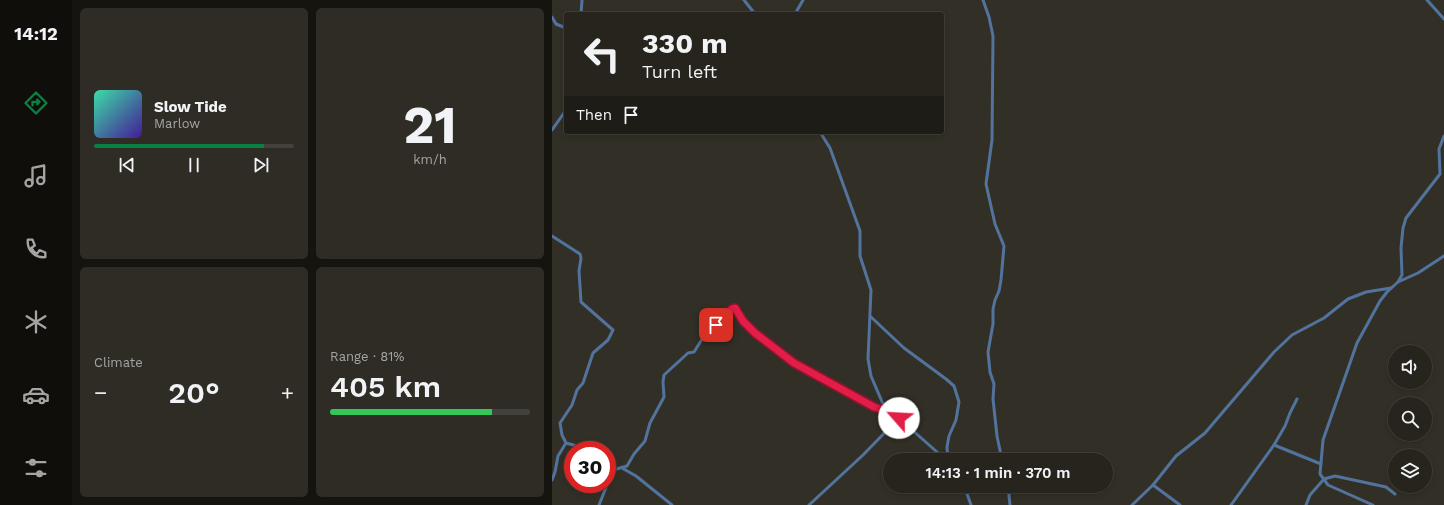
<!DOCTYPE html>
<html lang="en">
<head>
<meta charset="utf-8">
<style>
  body { margin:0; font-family:"Work Sans",sans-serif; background:#2e2c25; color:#f1f3f6; height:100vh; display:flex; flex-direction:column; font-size:15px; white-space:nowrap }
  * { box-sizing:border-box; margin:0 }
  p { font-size:13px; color:#a4a4a3 }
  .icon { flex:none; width:22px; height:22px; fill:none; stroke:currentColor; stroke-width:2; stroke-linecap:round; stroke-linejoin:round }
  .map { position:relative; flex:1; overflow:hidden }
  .details { display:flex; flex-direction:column; gap:8px; padding:8px; background:#15140f; width:480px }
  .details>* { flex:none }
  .guide { position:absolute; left:12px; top:12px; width:380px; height:122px; border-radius:4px; box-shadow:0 2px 6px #0003,0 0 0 1px #42413b; background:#26241c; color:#f1f3f6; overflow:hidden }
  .fabs { position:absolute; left:836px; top:345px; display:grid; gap:8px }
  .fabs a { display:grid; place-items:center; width:44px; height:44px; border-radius:50%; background:#26241c; box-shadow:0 2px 6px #0003,0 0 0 1px #42413b; font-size:20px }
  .speed { position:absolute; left:12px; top:441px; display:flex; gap:8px; font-size:20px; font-weight:700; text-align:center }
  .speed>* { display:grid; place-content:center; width:52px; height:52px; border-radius:50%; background:#26241c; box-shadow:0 2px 6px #0003,0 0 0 1px #42413b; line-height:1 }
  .speed .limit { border:6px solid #d22; background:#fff; color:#111 }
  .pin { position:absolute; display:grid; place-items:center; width:34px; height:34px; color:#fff; margin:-17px; border-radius:8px; box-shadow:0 2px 6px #0006 }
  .me { position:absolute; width:44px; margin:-22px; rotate:296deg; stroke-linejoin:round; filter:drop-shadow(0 0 3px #0008) }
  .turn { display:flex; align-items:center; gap:14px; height:84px; padding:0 12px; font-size:18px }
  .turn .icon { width:52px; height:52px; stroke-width:2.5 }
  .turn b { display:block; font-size:28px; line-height:34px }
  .then { display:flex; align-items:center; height:38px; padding:0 12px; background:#0003; gap:8px; font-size:15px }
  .big { font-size:30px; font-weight:600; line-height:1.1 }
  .details .widget { flex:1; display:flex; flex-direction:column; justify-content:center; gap:6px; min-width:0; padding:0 14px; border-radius:6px; background:#2e2c25 }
  .details .dial { align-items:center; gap:0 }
  .dial b { font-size:52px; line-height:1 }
  .song { display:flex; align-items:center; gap:12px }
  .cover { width:48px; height:48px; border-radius:6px; background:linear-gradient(135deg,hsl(160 70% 55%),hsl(260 70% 35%)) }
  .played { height:4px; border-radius:2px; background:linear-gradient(90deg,#0b8043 85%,#42413b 85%) }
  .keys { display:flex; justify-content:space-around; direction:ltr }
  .heat { display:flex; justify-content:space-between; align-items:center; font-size:22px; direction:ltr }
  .charge { height:6px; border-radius:3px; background:linear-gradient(90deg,#34c759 81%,#42413b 0) }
  .details .tiles { flex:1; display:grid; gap:8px; grid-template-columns:repeat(2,1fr) }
  .trip { position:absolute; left:331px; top:453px; width:230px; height:40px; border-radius:20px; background:#26241c; box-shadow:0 2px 6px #0003,0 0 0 1px #42413b; font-weight:600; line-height:40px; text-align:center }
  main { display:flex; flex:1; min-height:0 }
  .tab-bar { display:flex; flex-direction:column; width:72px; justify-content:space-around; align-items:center; background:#0f0e0b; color:#a4a4a3 }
  .tab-bar .icon { width:28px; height:28px }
  .tab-bar .current { color:#0b8043 }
  .tab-bar b { font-size:18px; color:#f1f3f6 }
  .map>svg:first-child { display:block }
</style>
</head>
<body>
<main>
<nav class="tab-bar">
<b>14:12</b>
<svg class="icon current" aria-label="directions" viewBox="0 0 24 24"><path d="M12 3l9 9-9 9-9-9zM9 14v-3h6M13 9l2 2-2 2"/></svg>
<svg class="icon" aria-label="music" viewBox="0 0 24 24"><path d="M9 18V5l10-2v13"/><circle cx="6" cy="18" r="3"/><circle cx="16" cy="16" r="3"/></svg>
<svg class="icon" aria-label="phone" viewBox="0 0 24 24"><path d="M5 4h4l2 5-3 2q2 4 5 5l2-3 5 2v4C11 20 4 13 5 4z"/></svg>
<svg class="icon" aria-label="climate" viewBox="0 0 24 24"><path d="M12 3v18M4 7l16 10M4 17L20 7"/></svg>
<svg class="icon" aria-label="car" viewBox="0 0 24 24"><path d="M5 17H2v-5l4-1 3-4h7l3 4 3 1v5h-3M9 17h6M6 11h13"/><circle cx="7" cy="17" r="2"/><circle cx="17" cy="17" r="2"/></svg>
<svg class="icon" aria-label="filters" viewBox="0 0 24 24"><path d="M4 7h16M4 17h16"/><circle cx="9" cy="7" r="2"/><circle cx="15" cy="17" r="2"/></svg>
</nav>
<section class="details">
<div class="tiles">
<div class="widget">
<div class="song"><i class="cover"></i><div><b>Slow Tide</b><p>Marlow</p></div></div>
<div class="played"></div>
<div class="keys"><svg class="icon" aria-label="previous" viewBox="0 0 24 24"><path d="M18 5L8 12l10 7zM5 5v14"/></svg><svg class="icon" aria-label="pause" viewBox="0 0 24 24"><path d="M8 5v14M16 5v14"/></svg><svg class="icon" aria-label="next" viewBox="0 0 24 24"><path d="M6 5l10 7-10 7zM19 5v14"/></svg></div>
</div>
<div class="widget dial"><b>21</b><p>km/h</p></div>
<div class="widget"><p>Climate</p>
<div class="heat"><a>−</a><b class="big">20°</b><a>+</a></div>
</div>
<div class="widget"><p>Range · 81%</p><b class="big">405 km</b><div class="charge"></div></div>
</div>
</section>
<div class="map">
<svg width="892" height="505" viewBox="0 0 892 505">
  <rect width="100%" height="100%" fill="#323026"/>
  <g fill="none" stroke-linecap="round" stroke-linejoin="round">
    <g stroke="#52739d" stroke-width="3">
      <polyline points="192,0 203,14"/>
      <polyline points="431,0 437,17 441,36 440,140 434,184 443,224 452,246 449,280 447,291 443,300 441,309 441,324 436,352 438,372 442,384 441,399 445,436 450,460"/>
      <polyline points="875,0 892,19"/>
      <polyline points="29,14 30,0"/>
      <polyline points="243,14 251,0"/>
      <polyline points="0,17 4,24 14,28"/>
      <polyline points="0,130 14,110"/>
      <polyline points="268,132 278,148 308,231 308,256 319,290 316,359 319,376 331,404 394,460"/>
      <polyline points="0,236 28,254 29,258 27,271 29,302 61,330 56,340 41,353 31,383 25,390 20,405 8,423 10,435 14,443 6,456 3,472 0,480"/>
      <polyline points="846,282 866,273 892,256"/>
      <polyline points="319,317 352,348 394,379 402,386 407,402 404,420 397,436 395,447 396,460"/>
      <polyline points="14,443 25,446 30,450"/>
      <polyline points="722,445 769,464"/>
      <polyline points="55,466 61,470"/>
      <polyline points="70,468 84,476 120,505"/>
      <polyline points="601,485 628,505"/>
      <polyline points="456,486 458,505"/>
      <path d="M413,487C424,494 437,493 448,486"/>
      <polyline points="413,488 419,505"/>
      <polyline points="47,505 61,470 75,466 82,454 93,441 98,423 112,397 111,382 112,375 136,353 142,352 152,336 182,308 184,309 191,321 203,333 244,365 322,407 329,409 338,410"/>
      <polyline points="257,505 311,455 347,418"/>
      <polyline points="580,505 601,485 624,456 653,433 722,352 740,335 772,318 796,299 814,292 839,288"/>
      <polyline points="679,505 722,445 733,426 738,413 745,399"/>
      <polyline points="754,505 758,495 772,479 783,476 834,487 843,494"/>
      <polyline points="821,505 776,485 768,474 771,440 805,343 828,301 835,292 846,282 850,275 849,248 851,228 854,218 888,174 887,149 892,136"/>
    </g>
  </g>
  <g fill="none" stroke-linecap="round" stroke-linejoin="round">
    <g stroke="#92132f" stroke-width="10">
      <polyline id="route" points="164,325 180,309 183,308 191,321 203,333 242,363 322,407 329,409 338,410 347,418"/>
    </g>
    <use href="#route" stroke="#e11d48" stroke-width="7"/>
  </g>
</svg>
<div class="fabs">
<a><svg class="icon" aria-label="sound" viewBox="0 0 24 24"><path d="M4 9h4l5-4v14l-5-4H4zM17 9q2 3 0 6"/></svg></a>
<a><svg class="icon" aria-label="search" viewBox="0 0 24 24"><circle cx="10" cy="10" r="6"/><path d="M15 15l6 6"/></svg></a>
<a><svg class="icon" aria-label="layers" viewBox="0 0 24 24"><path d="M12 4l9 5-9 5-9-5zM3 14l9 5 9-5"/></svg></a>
</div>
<div class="speed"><div class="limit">30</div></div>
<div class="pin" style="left:164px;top:325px;background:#d93025"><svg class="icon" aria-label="arrive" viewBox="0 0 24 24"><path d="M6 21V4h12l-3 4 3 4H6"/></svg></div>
<svg class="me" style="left:347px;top:418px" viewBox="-20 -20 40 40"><circle r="19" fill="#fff"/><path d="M0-13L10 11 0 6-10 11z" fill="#e11d48"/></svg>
<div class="trip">14:13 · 1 min · 370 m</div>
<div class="guide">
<div class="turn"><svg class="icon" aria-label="left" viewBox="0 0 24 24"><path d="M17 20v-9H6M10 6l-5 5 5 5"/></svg><div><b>330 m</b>Turn left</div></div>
<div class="then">Then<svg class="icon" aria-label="arrive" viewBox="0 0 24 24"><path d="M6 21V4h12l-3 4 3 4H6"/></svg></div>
</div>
</div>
</main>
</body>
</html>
